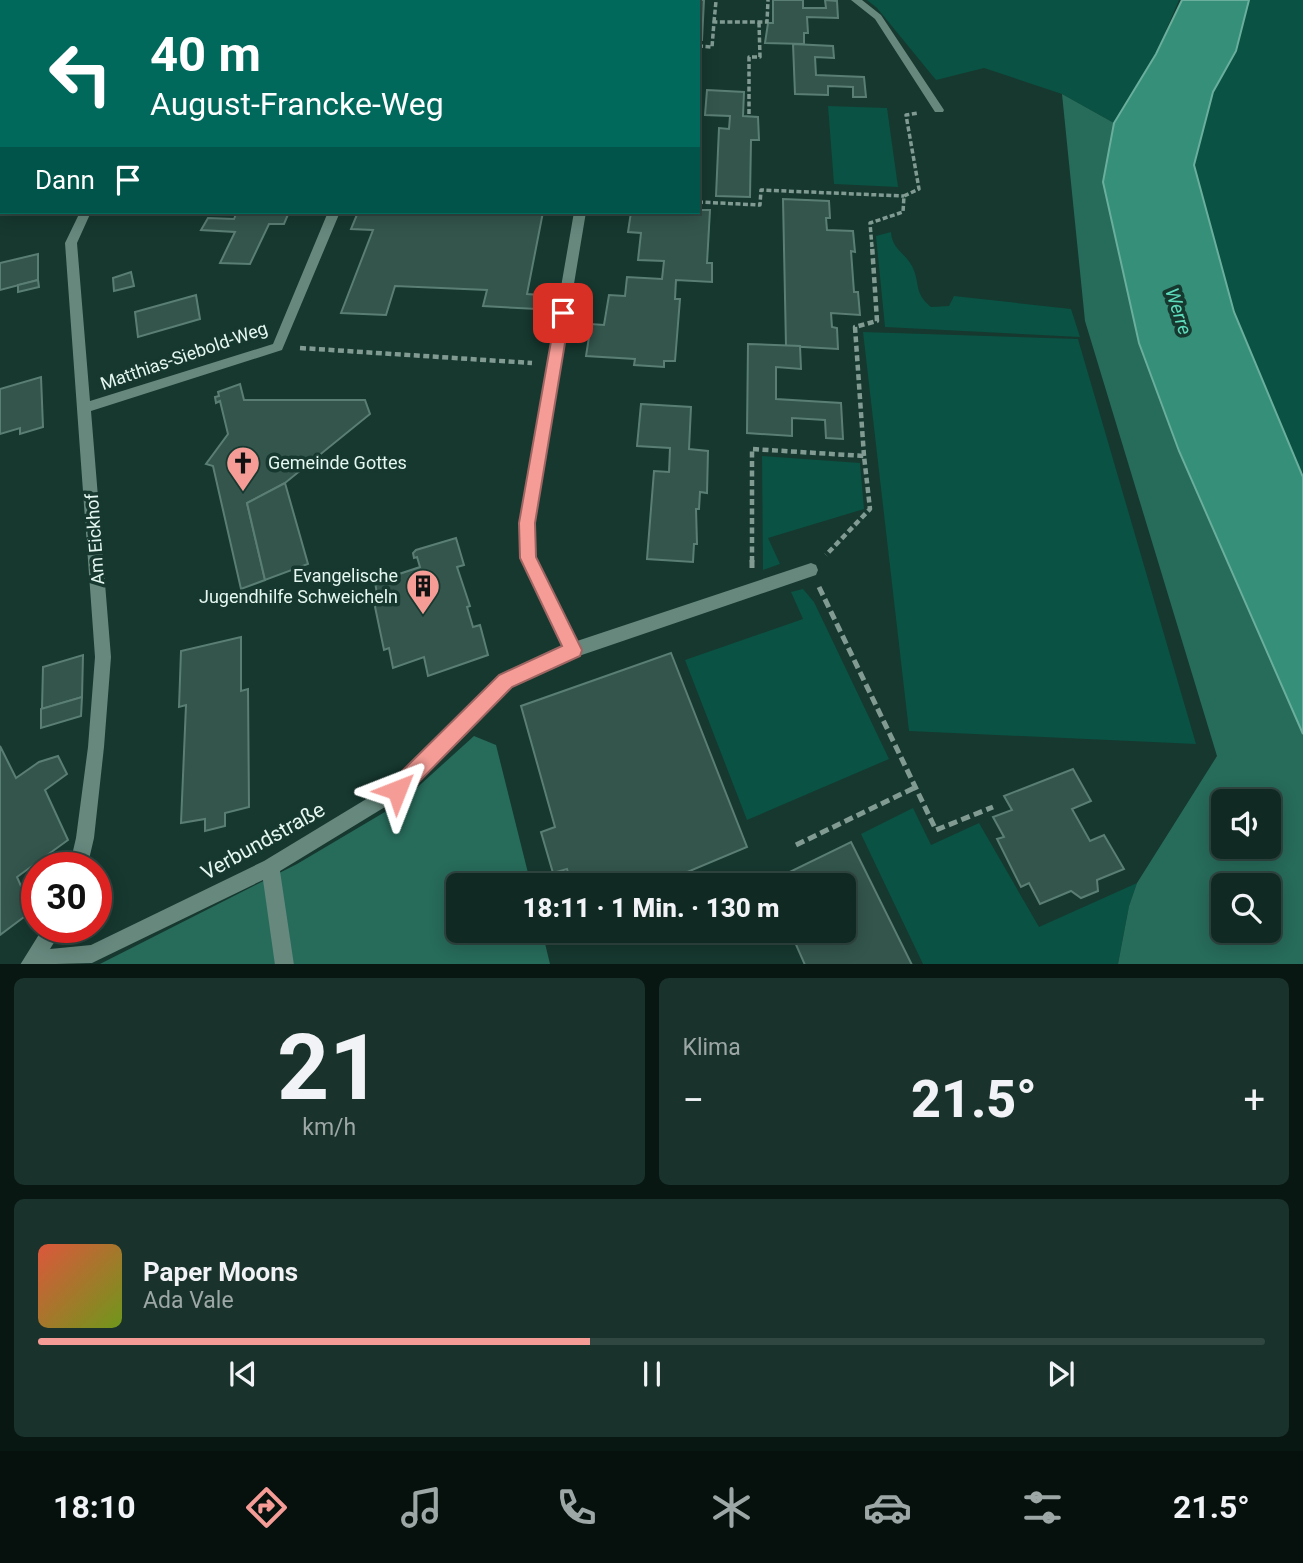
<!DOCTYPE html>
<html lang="de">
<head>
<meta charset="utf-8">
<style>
  body { margin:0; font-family:Roboto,sans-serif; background:#19322b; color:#f1f3f6; height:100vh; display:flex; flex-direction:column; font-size:26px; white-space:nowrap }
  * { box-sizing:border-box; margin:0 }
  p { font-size:23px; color:#9ca7a6 }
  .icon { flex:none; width:38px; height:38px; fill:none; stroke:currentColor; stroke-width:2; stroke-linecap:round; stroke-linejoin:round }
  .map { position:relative; height:964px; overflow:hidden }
  .sheet { display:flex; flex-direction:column; gap:14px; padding:14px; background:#091713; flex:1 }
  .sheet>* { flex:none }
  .top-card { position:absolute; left:0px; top:0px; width:700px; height:214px; box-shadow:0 4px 18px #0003,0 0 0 2px #304641; background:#00695c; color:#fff; overflow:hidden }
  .tools { position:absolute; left:1211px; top:789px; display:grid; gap:14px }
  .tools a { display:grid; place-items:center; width:70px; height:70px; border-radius:10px; background:#102a23; box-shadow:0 4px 18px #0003,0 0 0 2px #304641; font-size:35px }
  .speed { position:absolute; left:21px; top:852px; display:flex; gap:14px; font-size:35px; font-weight:700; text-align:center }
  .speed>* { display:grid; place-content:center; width:91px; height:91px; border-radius:50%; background:#102a23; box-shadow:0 4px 18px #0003,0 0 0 2px #304641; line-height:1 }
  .speed .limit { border:10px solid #d22; background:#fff; color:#111 }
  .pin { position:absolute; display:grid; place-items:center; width:60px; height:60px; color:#fff; margin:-30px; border-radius:14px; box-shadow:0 4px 10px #0006 }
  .me { position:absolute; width:77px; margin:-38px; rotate:45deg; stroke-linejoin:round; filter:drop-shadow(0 0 5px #0008) }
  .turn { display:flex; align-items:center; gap:24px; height:147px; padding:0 35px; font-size:32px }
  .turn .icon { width:91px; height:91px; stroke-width:2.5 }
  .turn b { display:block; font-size:49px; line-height:60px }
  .then { display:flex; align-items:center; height:66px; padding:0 35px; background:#0003; gap:14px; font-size:26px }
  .big { font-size:52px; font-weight:800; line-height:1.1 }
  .sheet .widget { flex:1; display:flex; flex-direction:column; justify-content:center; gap:10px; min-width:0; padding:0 24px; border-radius:10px; background:#19322b }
  .sheet .dial { align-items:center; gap:0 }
  .dial b { font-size:91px; line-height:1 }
  .song { display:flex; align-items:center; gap:21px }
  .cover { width:84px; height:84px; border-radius:10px; background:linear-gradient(135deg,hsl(10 70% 55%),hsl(80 70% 35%)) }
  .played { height:7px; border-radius:4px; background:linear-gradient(90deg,#f59c96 45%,#304641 45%) }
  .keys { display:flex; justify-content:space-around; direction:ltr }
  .heat { display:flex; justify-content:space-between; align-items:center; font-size:38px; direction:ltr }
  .sheet .tiles { flex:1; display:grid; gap:14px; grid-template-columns:1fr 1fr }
  .widget:last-child { grid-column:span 2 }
  .trip { position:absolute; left:446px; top:873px; width:410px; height:70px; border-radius:10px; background:#102a23; box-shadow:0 4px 18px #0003,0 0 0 2px #304641; font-weight:800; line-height:70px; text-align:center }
  .dock { display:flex; height:112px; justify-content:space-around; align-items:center; background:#06110e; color:#9ca7a6 }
  .dock .icon { width:49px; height:49px }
  .dock .active { color:#f59c96 }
  .dock b { font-size:32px; color:#f1f3f6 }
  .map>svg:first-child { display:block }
</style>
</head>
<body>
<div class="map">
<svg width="1303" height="965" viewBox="0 0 1303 965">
  <rect width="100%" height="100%" fill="#16382f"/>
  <g fill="#0a5243">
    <polygon points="867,0 1179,0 1156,54 1114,123 1062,94 984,68 936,80 877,8"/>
    <polygon points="1249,0 1303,0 1303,477 1234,312 1194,165 1213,92 1236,51"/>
    <polygon points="828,106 887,108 898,187 834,184"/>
    <path d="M891,232C892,249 904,252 912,266C921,284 913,292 931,307L949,306L954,296L1071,309L1080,337L885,327L876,236Z"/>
    <polygon points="863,332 1078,339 1196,744 909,731"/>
    <polygon points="762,456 860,463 864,509 768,538 780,564 763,570"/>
    <polygon points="803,589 814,602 889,759 747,820 685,660 803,619 791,592"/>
    <polygon points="913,808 931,845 979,823 1039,927 1137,883 1129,906 1118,964 923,964 861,834"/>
  </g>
  <g fill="#276b5a" fill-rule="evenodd">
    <path d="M1062,94L1114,123L1104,182L1139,343L1179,451L1303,734V964H1118L1129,906L1137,883L1217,756L1085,321ZM1223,802H1269V847H1223ZM1223,886H1269V931H1223Z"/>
    <polygon points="474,736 496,745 531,885 458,886 458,931 542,931 550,964 98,965 297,864 400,803"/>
  </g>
  <polygon fill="#358f79" stroke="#6aae9d" stroke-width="2" points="1182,0 1249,0 1236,51 1213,92 1194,165 1234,312 1303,477 1303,734 1179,451 1139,343 1103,182 1114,123 1156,54"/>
  <g fill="#33554c" stroke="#5b7e74" stroke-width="2">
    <polygon points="674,0 704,0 702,40 698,40 698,2"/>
    <polygon points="773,0 803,0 803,8 826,8 825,0 837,1 838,18 807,17 808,33 804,33 804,44 765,43 768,23 773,23"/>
    <polygon points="793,44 833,46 834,58 815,57 816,75 864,77 866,97 853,97 853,87 828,86 828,95 795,94"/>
    <polygon points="707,90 744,92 743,116 758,117 759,140 751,140 750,197 716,196 719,128 729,129 730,116 705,115"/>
    <polygon points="783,199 829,201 830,218 826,218 827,230 853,231 855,252 851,251 854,292 858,292 860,315 831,313 832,327 837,328 838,349 786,346"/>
    <polygon points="698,205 701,205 700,210 710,210 707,263 712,263 712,282 676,280 675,299 680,299 675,361 664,361 664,367 634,365 635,359 586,356 591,324 604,325 609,295 625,296 627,277 662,279 664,261 638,260 641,233 628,232 631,212 698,212"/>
    <polygon points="252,212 289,212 284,224 269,224 250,264 220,263 235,232 201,230 208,218 234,219 236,214 251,215"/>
    <polygon points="358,212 543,212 527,294 540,295 537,309 483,306 487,290 395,286 386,315 341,313 373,230 351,229"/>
    <polygon points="38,254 38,280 0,290 0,263"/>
    <polygon points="131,272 134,286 114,291 113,278"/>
    <polygon points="38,280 39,287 18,292 18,285"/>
    <polygon points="196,295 200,319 138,337 135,312"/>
    <polygon points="748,344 800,346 801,369 776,367 776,399 841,403 843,439 826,438 825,420 792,418 792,436 747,433"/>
    <polygon points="41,377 43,427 20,434 20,428 0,434 0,389"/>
    <polygon points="240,384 244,400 365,400 370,414 285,483 247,503 265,580 241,589 213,466 206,464 228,434 220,401 216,403 215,397 219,396 218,392"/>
    <polygon points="641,404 691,407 689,449 708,451 707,493 700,492 699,509 696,509 697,544 694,544 693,562 647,559 654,471 669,472 670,448 637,446"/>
    <polygon points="285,483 308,564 265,580 247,503"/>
    <polygon points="456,538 464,565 457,567 470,606 467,607 473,627 480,625 488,655 428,676 424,657 393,668 389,648 384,650 374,602 378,600 375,582 420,567 417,557 414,558 413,553 416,550"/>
    <polygon points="241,637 241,691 248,689 249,807 225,813 225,826 205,831 205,819 181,823 186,705 179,707 181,651"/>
    <polygon points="671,653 747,847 654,886 572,886 567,869 553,873 541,832 555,827 521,706"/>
    <polygon points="83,655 82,697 42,709 43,667"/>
    <polygon points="82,697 81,716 41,728 41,709"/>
    <polygon points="0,746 16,778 39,762 58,756 67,774 45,790 68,840 17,877 32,911 0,935"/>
    <polygon points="1073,769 1091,801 1072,809 1090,841 1104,835 1124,869 1097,880 1098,891 1081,898 1071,891 1040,904 1029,883 1021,887 997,839 1004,837 993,817 1012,810 1004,796"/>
    <polygon points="851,842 912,965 805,965 790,931 844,931 844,886 770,886 769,882"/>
  </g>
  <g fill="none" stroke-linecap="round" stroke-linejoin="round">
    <g stroke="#819b93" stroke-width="3.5" stroke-dasharray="5 2.5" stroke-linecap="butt">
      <polyline points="714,22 716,1"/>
      <polyline points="698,46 712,47 714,22 767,22 768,0"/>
      <polyline points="749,114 749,57 760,57 759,22"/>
      <polyline points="698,202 760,205 761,190 904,196"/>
      <polyline points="872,247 870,223 903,212 904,196 919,189 906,115 918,113"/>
    </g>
    <g stroke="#819b93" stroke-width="4.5" stroke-dasharray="6 3.5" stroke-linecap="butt">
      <polyline points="300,348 532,363"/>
      <polyline points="864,456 855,327 877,321 872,245"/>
      <polyline points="752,562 752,449 864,456 870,509 826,555"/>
    </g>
    <g stroke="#819b93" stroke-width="5" stroke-dasharray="9 4.5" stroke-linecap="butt">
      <polyline points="752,560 752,568"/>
      <polyline points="819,587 936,830 993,807"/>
      <polyline points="796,845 914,788"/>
    </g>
    <g fill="#66887d" fill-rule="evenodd">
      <polygon points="199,0 209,0 199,2"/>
      <polygon points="851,0 862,0 881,15 944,110 943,112 935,112 875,19"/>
      <polygon points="80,212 91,212 77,243 90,401 273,344 328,212 340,212 282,350 91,411 111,657 104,747 94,838 87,868 69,868 76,838 88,747 95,657 65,243"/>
      <polygon points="574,212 586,212 534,523 535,558 577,641 811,563 816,565 818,570 816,575 576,657 511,687 403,796 280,871 294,965 275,965 263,880 92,963 20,965 43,928 63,928 50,949 91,945 264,861 391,784 499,675 563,647 521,558 520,523"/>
    </g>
  </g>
  <polygon fill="#f59c96" stroke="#9f6562" stroke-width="2" points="563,308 570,313 535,523 536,557 582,650 580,656 512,687 404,797 397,800 390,797 387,790 390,783 499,675 562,646 520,558 519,523 556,313"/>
  <defs>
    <g id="church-pin" transform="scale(1.75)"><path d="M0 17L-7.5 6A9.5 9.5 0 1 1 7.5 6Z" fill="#f59c96" stroke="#16382f"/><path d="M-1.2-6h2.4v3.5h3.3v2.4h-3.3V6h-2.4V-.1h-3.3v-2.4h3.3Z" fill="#111"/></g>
    <g id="building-pin" transform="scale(1.75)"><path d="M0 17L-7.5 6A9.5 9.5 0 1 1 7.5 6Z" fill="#f59c96" stroke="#16382f"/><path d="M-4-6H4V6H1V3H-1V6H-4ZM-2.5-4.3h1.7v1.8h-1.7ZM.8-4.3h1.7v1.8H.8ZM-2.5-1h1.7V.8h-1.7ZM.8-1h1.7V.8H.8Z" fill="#111"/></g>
  </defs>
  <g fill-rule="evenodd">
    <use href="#church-pin" x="243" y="463"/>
    <use href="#building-pin" x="423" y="586"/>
  </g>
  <g text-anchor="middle" stroke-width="7" stroke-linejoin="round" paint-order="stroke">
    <g font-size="18" fill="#e4f7f0" stroke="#16382f">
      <text transform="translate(184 356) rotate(-19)" y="6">Matthias-Siebold-Weg</text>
      <text transform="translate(95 539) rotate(-94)" y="6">Am Eickhof</text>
    </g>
    <g font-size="18" fill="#e4f7f0" stroke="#16382f" text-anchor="start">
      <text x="268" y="469">Gemeinde Gottes</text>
      <text x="398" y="582" text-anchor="end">Evangelische<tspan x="398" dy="21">Jugendhilfe Schweicheln</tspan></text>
    </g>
    <g font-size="19" font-style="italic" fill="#5ddcbc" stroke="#16382f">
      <text transform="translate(1179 311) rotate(72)" y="7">Werre</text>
    </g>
    <g font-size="21" fill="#e4f7f0" stroke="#16382f">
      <text transform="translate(263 841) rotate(-29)" y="7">Verbundstraße</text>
    </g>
  </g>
</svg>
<div class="tools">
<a><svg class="icon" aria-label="sound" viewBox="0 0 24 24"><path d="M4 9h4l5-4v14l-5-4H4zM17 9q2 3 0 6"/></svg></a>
<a><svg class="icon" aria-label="search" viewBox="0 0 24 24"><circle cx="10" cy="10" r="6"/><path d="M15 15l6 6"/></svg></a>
</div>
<div class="speed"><div class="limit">30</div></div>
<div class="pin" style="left:563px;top:313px;background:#d93025"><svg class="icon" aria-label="arrive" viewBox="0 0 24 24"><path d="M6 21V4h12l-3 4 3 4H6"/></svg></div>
<svg class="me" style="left:397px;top:790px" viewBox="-20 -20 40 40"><path d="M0-17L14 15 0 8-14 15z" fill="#f59c96" stroke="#fff" stroke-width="4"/></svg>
<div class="trip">18:11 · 1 Min. · 130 m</div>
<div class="top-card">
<div class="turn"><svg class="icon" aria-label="left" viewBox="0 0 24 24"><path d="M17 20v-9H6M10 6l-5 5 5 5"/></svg><div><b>40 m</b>August-Francke-Weg</div></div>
<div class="then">Dann<svg class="icon" aria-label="arrive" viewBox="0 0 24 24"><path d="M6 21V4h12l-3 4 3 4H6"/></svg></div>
</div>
</div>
<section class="sheet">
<div class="tiles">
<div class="widget dial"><b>21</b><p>km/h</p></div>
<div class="widget"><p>Klima</p>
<div class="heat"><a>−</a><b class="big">21.5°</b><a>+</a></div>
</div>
<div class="widget">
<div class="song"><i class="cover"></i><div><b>Paper Moons</b><p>Ada Vale</p></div></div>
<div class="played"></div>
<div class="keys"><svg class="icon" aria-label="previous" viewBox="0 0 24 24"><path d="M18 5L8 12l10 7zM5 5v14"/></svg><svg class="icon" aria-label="pause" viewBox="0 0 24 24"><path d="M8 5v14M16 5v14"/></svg><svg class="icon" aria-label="next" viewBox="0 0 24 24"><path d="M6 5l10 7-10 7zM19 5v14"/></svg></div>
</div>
</div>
</section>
<nav class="dock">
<b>18:10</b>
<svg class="icon active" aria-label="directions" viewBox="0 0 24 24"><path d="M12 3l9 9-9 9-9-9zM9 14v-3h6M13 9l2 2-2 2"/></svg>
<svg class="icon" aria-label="music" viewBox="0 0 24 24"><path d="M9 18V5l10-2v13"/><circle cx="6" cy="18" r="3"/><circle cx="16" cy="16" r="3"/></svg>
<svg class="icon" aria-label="phone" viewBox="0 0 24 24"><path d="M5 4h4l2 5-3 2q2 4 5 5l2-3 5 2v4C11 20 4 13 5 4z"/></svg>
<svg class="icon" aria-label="climate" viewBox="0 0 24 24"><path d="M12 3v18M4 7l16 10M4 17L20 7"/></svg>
<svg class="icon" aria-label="car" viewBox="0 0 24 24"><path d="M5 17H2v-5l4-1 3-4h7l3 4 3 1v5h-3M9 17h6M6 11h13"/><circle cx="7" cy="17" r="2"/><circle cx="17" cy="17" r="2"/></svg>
<svg class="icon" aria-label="filters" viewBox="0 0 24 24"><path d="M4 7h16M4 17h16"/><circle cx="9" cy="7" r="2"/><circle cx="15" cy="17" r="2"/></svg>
<b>21.5°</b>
</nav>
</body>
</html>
